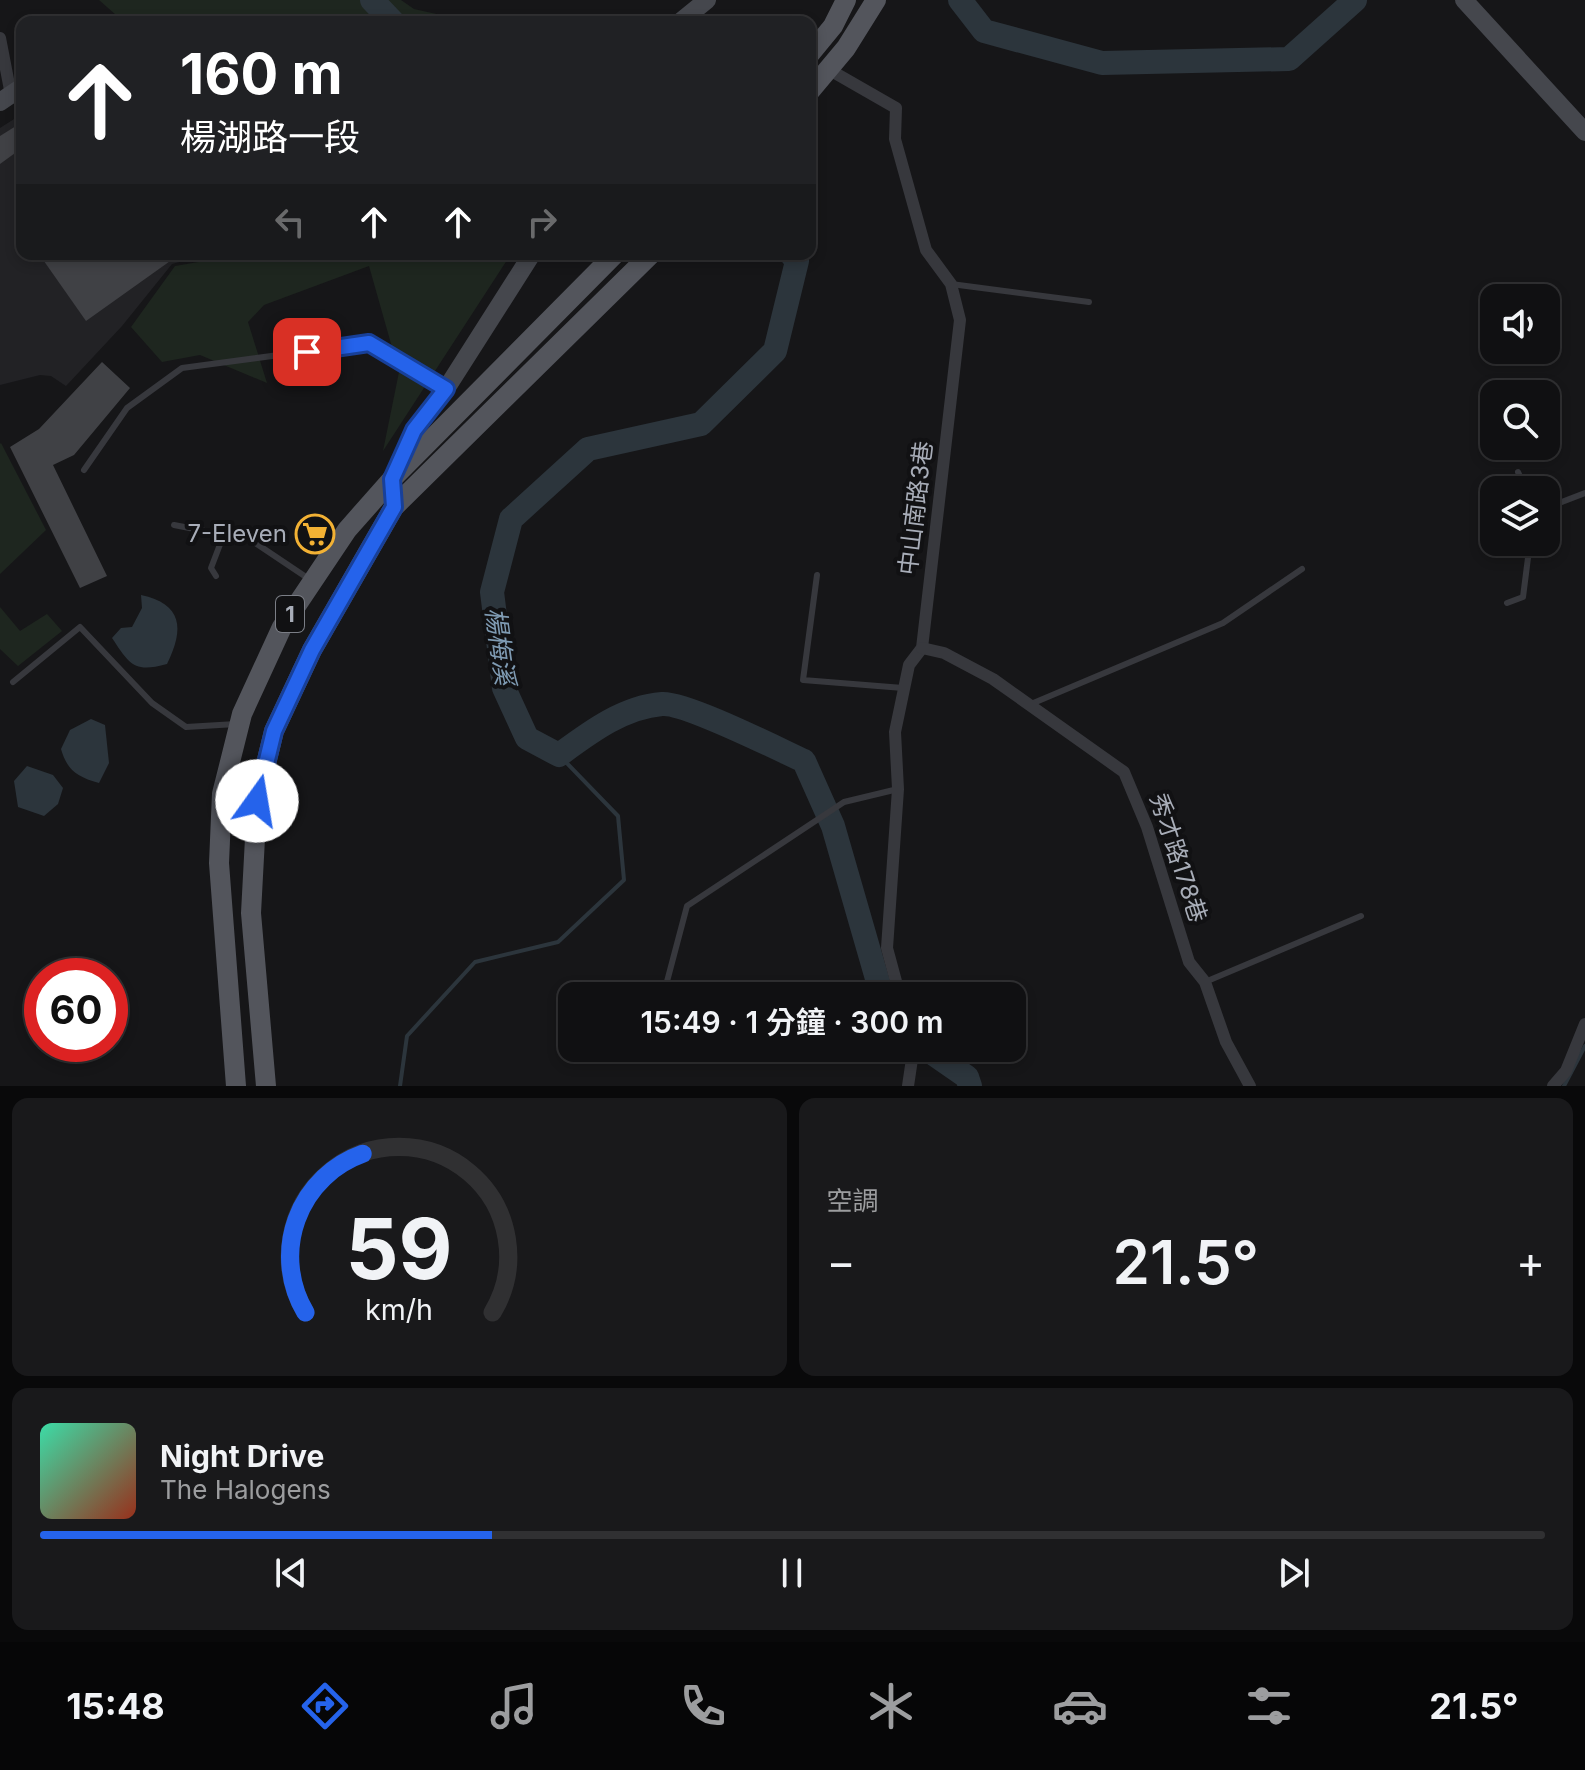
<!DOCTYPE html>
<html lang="zh-TW">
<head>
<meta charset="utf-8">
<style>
  body { margin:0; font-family:Inter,"Noto Sans TC",sans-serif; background:#19191b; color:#f1f3f6; height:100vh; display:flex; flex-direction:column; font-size:30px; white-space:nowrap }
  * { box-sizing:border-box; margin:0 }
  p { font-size:26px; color:#9c9d9f }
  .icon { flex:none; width:44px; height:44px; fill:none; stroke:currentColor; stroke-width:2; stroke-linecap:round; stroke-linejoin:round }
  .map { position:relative; height:1086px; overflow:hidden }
  .details { display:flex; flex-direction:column; gap:12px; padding:12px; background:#09090a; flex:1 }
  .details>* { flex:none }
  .banner { position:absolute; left:16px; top:16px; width:800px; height:244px; border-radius:16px; box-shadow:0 4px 12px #0003,0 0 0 2px #303032; background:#202124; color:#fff; overflow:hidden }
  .controls { position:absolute; left:1480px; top:284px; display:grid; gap:16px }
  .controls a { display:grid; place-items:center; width:80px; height:80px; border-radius:16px; background:#101012; box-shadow:0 4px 12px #0003,0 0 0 2px #303032; font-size:40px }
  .speed { position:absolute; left:24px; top:958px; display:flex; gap:16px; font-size:40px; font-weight:700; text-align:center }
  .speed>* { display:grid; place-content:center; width:104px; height:104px; border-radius:50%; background:#101012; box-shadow:0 4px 12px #0003,0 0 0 2px #303032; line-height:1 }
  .speed .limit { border:12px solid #d22; background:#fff; color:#111 }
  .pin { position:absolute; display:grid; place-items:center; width:68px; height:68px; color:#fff; margin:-34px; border-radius:16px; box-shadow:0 4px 12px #0006 }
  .me { position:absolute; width:88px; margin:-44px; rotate:13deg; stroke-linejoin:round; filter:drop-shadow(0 0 6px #0008) }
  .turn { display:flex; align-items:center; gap:28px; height:168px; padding:0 32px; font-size:36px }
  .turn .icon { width:104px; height:104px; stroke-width:2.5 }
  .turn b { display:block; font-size:56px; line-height:68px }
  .lanes { display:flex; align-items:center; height:76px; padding:0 32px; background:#0003; justify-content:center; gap:40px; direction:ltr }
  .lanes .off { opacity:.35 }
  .big { font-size:60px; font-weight:600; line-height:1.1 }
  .details .widget { flex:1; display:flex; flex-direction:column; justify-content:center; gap:12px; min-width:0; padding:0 28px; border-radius:16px; background:#19191b }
  .details .dial { align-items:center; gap:0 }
  .dial svg { height:208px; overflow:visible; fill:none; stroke:#303032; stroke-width:7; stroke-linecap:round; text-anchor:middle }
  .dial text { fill:#f1f3f6; stroke:none }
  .song { display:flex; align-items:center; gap:24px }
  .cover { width:96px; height:96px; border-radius:12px; background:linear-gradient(135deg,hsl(160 70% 55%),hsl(10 70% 35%)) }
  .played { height:8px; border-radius:4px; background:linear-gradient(90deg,#2563eb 30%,#303032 30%) }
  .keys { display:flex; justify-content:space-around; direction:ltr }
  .heat { display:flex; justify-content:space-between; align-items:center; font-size:44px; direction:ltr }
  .details .tiles { flex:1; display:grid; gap:12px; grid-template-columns:1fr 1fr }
  .widget:last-child { grid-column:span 2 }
  .trip { position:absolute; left:558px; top:982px; width:468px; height:80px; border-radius:16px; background:#101012; box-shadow:0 4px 12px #0003,0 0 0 2px #303032; font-weight:600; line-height:80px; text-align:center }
  .dock { display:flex; height:128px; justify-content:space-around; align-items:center; background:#060607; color:#9c9d9f }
  .dock .icon { width:56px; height:56px }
  .dock .on { color:#2563eb }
  .dock b { font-size:36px; color:#f1f3f6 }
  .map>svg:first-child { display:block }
</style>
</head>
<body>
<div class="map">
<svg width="1585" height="1086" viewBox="0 0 1585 1086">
  <rect width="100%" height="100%" fill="#161618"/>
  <polygon fill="#222225" points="22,114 22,254 209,254 172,264 122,326 66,386 51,376 40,375 0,385 0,128"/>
  <g fill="#1e261f">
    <polygon points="99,0 401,0 414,9 472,22 124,22"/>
    <polygon points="224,254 511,254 383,451 399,372 369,266 264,305 248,322 267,383 200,355 162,362 131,327 175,266 210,260"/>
    <polygon points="1,443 46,530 0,574 0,444"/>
    <polygon points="0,607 20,631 47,614 62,631 18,666 0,649"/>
  </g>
  <g fill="#2c353c">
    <path d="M141,595C182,604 185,628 167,664C134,673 130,665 112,638L121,628L132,627L142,608Z"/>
    <path d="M91,719L105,725L109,763L99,783C77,777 67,770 61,749L70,730Z"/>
    <polygon points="27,766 53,775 63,788 58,804 44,816 18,807 14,781"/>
  </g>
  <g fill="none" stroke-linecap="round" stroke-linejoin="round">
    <g stroke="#2c353c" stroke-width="4">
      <polyline points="400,1086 407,1036 475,962 558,942 624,880 618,816 559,755"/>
      <polyline points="1564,1086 1585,1046"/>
    </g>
    <g stroke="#2c353c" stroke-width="24">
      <polyline points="372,0 393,22"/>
      <polyline points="960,0 984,31 1102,63 1289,59 1355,0"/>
      <path d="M791,254L797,261L775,351L701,424L588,449L511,519L492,592L504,688L527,738L559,755C589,733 623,707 662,704C685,702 778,749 804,761L833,826L882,996"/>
      <polyline points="925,1048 967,1077 970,1086"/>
    </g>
  </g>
  <g fill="#404145">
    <polygon points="16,126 22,135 22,148 0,164 0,136"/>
    <polygon points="39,254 180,254 86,321"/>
    <polygon points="102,362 130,388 74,455 53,465 107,576 80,588 10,447 39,429"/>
  </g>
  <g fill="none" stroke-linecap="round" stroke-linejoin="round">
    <g stroke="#37383d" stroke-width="6">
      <polyline points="951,284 1089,302"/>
      <polyline points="84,470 127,408 182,368 369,343 443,387"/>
      <polyline points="1518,472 1526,490"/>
      <polyline points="1546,508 1585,493"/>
      <polyline points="174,525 251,540 309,579"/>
      <polyline points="817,575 803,680 903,688"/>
      <polyline points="216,576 211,568 224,534"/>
      <polyline points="1507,603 1523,597 1530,542"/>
      <polyline points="13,682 80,627 152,703 186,727 236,724"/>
      <polyline points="1031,704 1223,623 1302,569"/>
      <polyline points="1205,982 1361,916"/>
      <polyline points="665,989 687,906 844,802 898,789"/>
    </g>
    <g stroke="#37383d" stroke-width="12">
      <polyline points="0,38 11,95"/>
      <polyline points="828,69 896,108 895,139 926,250 951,284 960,320 922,648 909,665 895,732 898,789 887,948 900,996"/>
      <polyline points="922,648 944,653 993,679 1124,772 1147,827 1189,962 1205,982 1226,1042 1250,1086"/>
      <polyline points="908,1086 912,1059"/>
      <polyline points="1553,1086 1566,1071 1585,1024"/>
    </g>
    <g stroke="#45474d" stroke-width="18">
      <polyline points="1464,0 1585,132"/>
      <polyline points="680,22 707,0"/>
      <polyline points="0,102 22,87"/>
      <polyline points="394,507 392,479 414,430 446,389 532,254"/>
    </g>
    <g stroke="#53555c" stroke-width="20">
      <polyline points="810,54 833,26 846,0"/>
      <polyline points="810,91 846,48 876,0"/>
      <polyline points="236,1086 219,863 222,794 242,714 282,627 347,530 392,479 615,254"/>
      <polyline points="266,1086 251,913 257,801 274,731 312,650 394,507 651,254"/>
    </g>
  </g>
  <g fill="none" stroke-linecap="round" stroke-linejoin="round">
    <g stroke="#184099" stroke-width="20">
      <polyline id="route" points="257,801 274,731 312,650 394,507 392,479 414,430 446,389 369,343 307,352"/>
    </g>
    <use href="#route" stroke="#2563eb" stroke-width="14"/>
  </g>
  <defs>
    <g id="supermarket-ring" transform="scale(2)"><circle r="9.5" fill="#111113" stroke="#f2b134" stroke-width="1.5"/><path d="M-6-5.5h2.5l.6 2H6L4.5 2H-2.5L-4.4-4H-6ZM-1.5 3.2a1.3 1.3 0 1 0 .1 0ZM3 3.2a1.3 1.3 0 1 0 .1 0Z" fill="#f2b134"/></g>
  </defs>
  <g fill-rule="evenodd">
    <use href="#supermarket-ring" x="315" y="534"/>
  </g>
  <g text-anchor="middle" stroke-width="8" stroke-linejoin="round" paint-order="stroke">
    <rect fill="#111113" stroke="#7b7e86" stroke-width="2" x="276" y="596" width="28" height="36" rx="6"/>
    <g font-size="22" font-weight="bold" fill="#a8adb8">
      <text x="290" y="622">1</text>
    </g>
    <g font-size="24" fill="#a8adb8" stroke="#111113">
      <text transform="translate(916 508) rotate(-83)" y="8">中山南路3巷</text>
      <text transform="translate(1178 858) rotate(72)" y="8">秀才路178巷</text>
    </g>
    <g font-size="24" fill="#a8adb8" stroke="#111113" text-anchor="end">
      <text x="287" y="542">7-Eleven</text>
    </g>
    <g font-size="26" font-style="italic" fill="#7f9bb3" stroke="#111113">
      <text transform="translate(500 646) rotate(82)" y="9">楊梅溪</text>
    </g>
  </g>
</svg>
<div class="controls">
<a><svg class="icon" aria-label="sound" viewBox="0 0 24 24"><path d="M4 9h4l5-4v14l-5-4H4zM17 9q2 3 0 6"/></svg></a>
<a><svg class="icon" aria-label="search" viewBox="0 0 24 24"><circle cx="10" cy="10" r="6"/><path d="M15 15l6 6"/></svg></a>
<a><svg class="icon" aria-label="layers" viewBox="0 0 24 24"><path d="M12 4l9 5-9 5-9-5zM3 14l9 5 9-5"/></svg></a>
</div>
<div class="speed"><div class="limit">60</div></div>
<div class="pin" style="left:307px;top:352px;background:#d93025"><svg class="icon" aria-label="arrive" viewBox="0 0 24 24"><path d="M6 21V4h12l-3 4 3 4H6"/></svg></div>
<svg class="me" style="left:257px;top:801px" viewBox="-20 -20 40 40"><circle r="19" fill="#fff"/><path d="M0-13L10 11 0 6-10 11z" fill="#2563eb"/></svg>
<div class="trip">15:49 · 1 分鐘 · 300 m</div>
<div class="banner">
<div class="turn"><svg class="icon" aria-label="ahead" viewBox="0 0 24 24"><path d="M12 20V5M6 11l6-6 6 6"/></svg><div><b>160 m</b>楊湖路一段</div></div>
<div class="lanes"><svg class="icon off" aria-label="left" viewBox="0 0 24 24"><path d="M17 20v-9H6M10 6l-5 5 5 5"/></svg><svg class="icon" aria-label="ahead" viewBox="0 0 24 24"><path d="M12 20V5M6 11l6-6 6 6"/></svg><svg class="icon" aria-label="ahead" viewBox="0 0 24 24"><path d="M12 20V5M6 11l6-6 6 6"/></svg><svg class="icon off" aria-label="right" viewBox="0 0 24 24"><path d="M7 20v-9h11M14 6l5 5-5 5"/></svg></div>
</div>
</div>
<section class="details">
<div class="tiles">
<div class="widget dial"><svg viewBox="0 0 100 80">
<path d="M14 69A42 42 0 1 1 86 69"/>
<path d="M14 69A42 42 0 0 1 36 8" stroke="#2563eb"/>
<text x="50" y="56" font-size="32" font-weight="700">59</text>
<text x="50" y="72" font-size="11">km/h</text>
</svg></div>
<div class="widget"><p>空調</p>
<div class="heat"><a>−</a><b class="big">21.5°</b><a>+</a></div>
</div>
<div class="widget">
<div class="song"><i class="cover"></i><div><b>Night Drive</b><p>The Halogens</p></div></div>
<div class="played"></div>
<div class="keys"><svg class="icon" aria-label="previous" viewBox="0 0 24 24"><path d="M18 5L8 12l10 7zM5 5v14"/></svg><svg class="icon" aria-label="pause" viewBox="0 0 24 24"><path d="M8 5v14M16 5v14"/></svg><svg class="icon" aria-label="next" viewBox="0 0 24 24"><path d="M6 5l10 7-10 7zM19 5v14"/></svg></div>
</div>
</div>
</section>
<nav class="dock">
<b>15:48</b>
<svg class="icon on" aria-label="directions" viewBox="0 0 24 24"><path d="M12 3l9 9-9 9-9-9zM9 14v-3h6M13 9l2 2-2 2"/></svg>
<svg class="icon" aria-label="music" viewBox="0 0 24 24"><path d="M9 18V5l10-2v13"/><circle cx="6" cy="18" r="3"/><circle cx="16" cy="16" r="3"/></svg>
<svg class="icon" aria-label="phone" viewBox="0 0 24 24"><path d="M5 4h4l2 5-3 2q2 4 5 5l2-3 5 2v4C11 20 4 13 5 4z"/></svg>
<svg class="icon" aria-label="climate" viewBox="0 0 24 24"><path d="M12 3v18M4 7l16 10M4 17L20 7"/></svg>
<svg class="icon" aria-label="car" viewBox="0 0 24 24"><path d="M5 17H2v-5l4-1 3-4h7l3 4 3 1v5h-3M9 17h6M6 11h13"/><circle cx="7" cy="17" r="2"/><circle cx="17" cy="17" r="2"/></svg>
<svg class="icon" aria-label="filters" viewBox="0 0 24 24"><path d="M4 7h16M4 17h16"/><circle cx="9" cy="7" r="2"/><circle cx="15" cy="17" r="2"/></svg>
<b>21.5°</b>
</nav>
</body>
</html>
